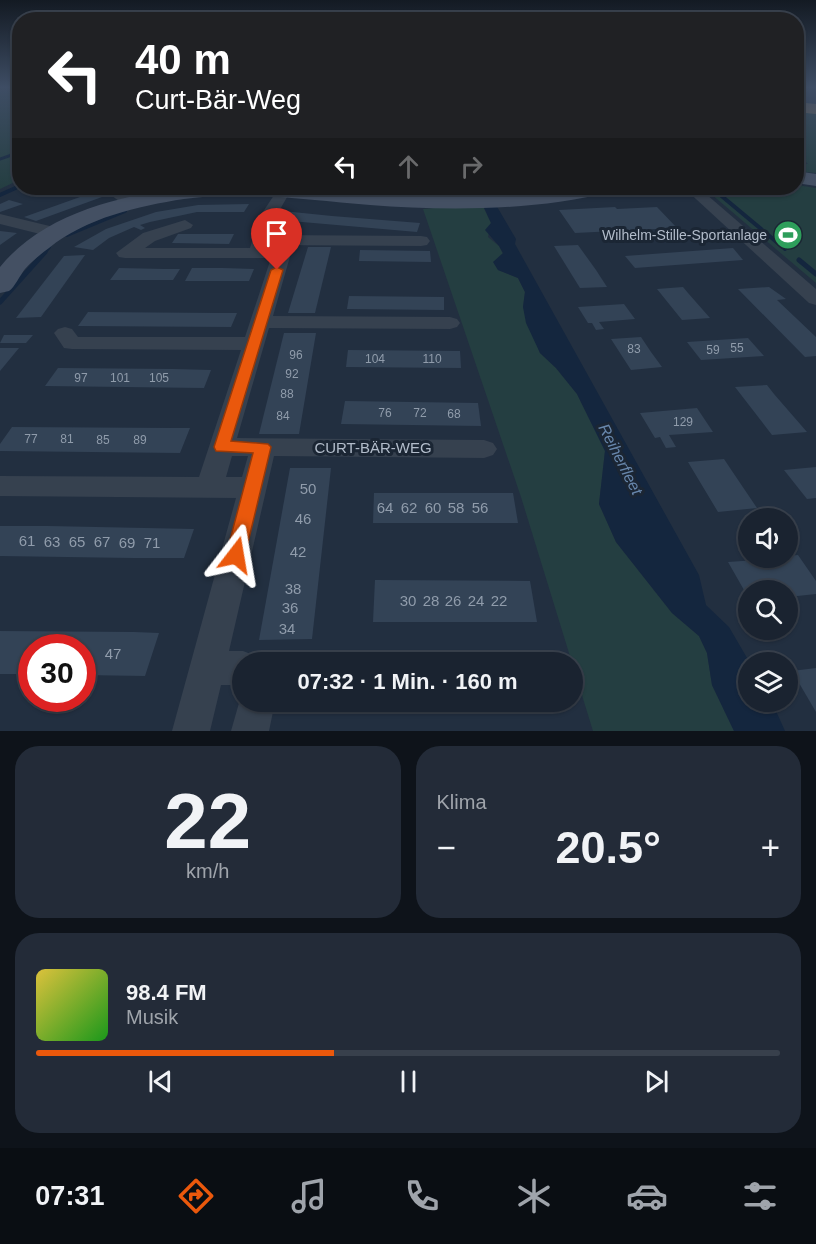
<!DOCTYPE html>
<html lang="de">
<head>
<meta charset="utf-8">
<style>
  body { margin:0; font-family:Helvetica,sans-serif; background:#232b38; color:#f1f3f6; height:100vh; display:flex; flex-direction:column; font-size:22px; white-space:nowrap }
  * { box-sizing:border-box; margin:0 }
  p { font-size:20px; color:#9fa4ab }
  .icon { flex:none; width:33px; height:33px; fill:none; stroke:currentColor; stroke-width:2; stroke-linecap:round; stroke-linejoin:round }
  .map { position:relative; height:731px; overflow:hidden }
  .panel { display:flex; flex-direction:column; gap:15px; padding:15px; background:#0e131a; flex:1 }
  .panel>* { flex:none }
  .top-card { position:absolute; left:12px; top:12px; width:792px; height:183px; border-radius:24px; box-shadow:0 2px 4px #0004,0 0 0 2px #38404c; background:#202124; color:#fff; overflow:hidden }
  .controls { position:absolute; left:738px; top:508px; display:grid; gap:12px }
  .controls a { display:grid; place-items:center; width:60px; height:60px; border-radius:50%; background:#1a2330; box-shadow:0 2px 4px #0004,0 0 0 2px #38404c; font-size:30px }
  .speed { position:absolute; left:18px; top:634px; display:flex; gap:12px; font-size:30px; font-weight:700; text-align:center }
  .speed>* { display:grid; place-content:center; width:78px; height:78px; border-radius:50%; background:#1a2330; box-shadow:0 2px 4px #0004,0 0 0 2px #38404c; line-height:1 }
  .speed .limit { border:9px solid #d22; background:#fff; color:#111 }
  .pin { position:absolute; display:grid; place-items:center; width:51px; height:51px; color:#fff; margin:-62px -26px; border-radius:50% 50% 50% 0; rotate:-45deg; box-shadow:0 0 6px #0007 }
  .pin .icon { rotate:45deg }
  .me { position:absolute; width:66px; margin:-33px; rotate:14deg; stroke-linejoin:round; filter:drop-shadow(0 0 4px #0008) }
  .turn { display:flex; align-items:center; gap:21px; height:126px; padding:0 24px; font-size:27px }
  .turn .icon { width:78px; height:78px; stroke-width:2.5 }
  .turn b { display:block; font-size:42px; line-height:51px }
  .lanes { display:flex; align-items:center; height:57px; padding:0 24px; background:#0003; justify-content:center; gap:30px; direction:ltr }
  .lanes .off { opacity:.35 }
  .big { font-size:45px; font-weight:600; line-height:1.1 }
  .panel .tile { flex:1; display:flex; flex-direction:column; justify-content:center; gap:9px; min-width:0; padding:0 21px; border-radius:24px; background:#232b38 }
  .panel .dial { align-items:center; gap:0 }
  .dial b { font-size:78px; line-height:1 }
  .song { display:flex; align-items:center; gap:18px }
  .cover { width:72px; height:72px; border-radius:9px; background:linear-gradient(135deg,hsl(50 70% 55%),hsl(120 70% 35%)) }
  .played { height:6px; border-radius:3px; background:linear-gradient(90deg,#ea580c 40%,#38404c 40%) }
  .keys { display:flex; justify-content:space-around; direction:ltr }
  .heat { display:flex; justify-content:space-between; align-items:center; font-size:33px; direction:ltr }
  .panel .tiles { flex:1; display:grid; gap:15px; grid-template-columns:1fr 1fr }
  .tile:last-child { grid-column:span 2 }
  .trip { position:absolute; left:232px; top:652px; width:351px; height:60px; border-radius:30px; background:#1a2330; box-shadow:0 2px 4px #0004,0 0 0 2px #38404c; font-weight:600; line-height:60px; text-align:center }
  .dock { display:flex; height:96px; justify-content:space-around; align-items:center; background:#0a0e13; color:#9fa4ab }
  .dock .icon { width:42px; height:42px }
  .dock .current { color:#ea580c }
  .dock b { font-size:27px; color:#f1f3f6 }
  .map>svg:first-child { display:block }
</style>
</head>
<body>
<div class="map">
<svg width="816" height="731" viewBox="0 0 816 731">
  <rect width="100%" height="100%" fill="#222f40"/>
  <g fill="#243e41">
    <polygon points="0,88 20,89 19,180 0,189"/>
    <polygon points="797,108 816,110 816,173 797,171 796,164 808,164 806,162 797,161"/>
    <polygon points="797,185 816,188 816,283 704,188 796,188"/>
    <polygon points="482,204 491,223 488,237 499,246 503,254 494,263 498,270 518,278 525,292 523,307 540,353 556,368 577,394 605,451 599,504 616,542 672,613 699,636 707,653 712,685 734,731 593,731 521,497 423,209"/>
  </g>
  <polygon fill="#14263e" points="475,188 486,188 516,239 515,244 699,575 706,605 729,627 750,663 748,702 772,702 785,731 734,731 712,685 707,653 699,636 672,613 616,542 599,504 605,451 577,394 556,368 540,353 526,323 523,307 525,292 518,278 498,270 493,262 503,253 499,246 485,230 491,223"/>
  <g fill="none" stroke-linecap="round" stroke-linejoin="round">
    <polyline stroke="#14263e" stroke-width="3" points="0,159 20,152"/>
    <g stroke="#14263e" stroke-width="4">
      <polyline points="712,188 785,249"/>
      <polyline points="604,191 628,188"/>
      <polyline points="0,195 20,186"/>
      <polyline points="67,235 125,211"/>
      <polyline points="44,253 49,247"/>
    </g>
    <g stroke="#14263e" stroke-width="5">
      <polyline points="799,260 816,274"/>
      <polyline points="0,302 45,252"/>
    </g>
  </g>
  <g fill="#334356">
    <polygon points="36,188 59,188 41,195 28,190"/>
    <polygon points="94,192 102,197 36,221 24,217"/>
    <polygon points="9,200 23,204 0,212 0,204"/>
    <polygon points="249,204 244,212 197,212 150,222 140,225 145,228 141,230 134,227 109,238 93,250 74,247 106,229 156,212 198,205"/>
    <polygon points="615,207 617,209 657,207 677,228 575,233 559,210"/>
    <polygon points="283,211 332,216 420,223 417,232 279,220"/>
    <polygon points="0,231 17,233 0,245"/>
    <polygon points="178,234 234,234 229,244 172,243"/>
    <polygon points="578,245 596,270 607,287 580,288 554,246"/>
    <polygon points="308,247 331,247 315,313 288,313"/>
    <polygon points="733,248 743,260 635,268 625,256"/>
    <polygon points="360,250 430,251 431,262 359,261"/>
    <polygon points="85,255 41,317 16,318 64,256"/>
    <polygon points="119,268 165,269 180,269 173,280 110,280"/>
    <polygon points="192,268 223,268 254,269 249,281 185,281"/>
    <polygon points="683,287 688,293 710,318 682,320 657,289"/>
    <polygon points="769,287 786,299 777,300 816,337 816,356 805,357 738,289"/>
    <polygon points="349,296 444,297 444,310 347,309"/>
    <polygon points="624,304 635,319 599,322 604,329 596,330 592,323 588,323 578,307"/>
    <polygon points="88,312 220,313 237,313 231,327 78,326"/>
    <polygon points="284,333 316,333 299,434 259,434"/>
    <polygon points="4,335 33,335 26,343 0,343"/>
    <polygon points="641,337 651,352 662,367 631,370 611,339"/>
    <polygon points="748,338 764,356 701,360 687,342"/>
    <polygon points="0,348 19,348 0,371"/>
    <polygon points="348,350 460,351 461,368 346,367"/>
    <polygon points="58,368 173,369 211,370 204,388 45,386"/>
    <polygon points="767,385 774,394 807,432 772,435 735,387"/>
    <polygon points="345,401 478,403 481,426 341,424"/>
    <polygon points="697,408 713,432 669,435 676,447 666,448 660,437 655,438 640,413"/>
    <polygon points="12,427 172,428 190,428 180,453 0,451 0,444"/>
    <polygon points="724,459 732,471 757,508 718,512 688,462"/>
    <polygon points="816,467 816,498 807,499 784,470"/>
    <polygon points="290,468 331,468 312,639 259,640"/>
    <polygon points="374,493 513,493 518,523 373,523"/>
    <polygon points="0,526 48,526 194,529 184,558 133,558 0,556"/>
    <polygon points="798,555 816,581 816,594 788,597 788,591 748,591 748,597 728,562 788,558 788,556"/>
    <polygon points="375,580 530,581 537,622 373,622"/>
    <polygon points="0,631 134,632 159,633 145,676 82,675 82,648 32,648 32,674 0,674"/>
    <polygon points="816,668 816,712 792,671"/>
  </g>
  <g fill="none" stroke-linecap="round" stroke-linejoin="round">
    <g fill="#36414f" fill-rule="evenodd">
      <polygon points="101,188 117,188 139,203 131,208 126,206"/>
      <path d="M283,188L290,192L275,218L271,235L421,236L427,237L430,241L427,245L421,246L268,245L267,248L288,249L291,253L273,316L450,317L457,319L460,323L457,327L450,329L269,328L237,438L484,440L493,443L497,449L493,455L484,458L274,456L229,651H243L256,656L259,663H243V685H221L210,731H172L236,498L0,496V476L199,477L241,350L72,349L64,348L54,333L58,329L65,327L72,329L78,337H245L271,258H125L119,257L116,253L143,233L185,220L193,225L191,228L155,241L145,248H250L259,218L278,189ZM232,456H248L242,477H226Z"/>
      <polygon points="386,188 400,188 391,203 386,205 378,200"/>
      <polygon points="684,188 699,188 816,289 816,305 809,303"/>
      <polygon points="0,214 62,229 64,233 56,238 0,224"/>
      <polygon points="243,689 243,702 275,702 269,731 231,731"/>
    </g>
    <g fill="#445063" fill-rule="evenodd">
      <polygon points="796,171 816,174 816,186 796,183"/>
      <path d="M178,188H318L372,193L443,195L562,188H612L609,192C536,211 445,211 370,205C308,200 246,190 184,199C138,206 86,218 49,248C41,254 32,261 25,269C20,275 15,287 9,291C6,292 3,292 0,293V267C42,215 115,197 178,188Z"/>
    </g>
    <polygon fill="#766752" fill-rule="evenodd" points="796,102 816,104 816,114 796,112"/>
  </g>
  <linearGradient id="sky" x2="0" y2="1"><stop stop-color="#131a23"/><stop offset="0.46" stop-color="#3e4d64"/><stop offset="1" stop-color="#3e4d64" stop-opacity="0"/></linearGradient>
  <rect width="816" height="190" fill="url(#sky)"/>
  <polygon fill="#ea580c" stroke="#983908" stroke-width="1.5" points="277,267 283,270 231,441 268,444 271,447 245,555 242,561 236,563 229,561 226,555 253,453 216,451 214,447 271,270"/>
  <defs>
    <g id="stadium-disc" transform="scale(1.5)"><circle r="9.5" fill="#2e9e5b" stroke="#1b2634"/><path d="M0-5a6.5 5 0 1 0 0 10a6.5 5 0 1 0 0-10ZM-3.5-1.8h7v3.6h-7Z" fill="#fff"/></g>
  </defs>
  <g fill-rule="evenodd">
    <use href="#stadium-disc" x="788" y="235"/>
  </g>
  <g text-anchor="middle" stroke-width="6" stroke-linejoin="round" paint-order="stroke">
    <g font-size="12" fill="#909cab">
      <text x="737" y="352">55</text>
      <text x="634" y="353">83</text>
      <text x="713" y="354">59</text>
      <text x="296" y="359">96</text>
      <text x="375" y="363">104</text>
      <text x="432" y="363">110</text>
      <text x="292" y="378">92</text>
      <text x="81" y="382">97</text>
      <text x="120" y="382">101</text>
      <text x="159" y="382">105</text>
      <text x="287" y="398">88</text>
      <text x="385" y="417">76</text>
      <text x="420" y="417">72</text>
      <text x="454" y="418">68</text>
      <text x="283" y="420">84</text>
      <text x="683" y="426">129</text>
      <text x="31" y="443">77</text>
      <text x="67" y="443">81</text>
      <text x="103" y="444">85</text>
      <text x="140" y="444">89</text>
    </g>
    <g font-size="14" fill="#b2bcca" stroke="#1b2634" text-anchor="end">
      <text x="767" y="240">Wilhelm-Stille-Sportanlage</text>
    </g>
    <g font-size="15" fill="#b2bcca" stroke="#1b2634">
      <text x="373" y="453">CURT-BÄR-WEG</text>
    </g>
    <g font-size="15" fill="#909cab">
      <text x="308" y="494">50</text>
      <text x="385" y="513">64</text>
      <text x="409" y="513">62</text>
      <text x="433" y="513">60</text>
      <text x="456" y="513">58</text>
      <text x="480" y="513">56</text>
      <text x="303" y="524">46</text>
      <text x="27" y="546">61</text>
      <text x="52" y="547">63</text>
      <text x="77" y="547">65</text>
      <text x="102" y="547">67</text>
      <text x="127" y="548">69</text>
      <text x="152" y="548">71</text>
      <text x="298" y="557">42</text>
      <text x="293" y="594">38</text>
      <text x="408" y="606">30</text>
      <text x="431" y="606">28</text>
      <text x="453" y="606">26</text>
      <text x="476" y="606">24</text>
      <text x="499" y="606">22</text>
      <text x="290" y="613">36</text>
      <text x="287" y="634">34</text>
      <text x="113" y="659">47</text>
    </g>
    <g font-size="16" font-style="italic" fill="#6887ac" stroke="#1b2634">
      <text transform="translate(621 459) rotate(63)" y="6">Reiherfleet</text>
    </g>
  </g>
</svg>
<div class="controls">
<a><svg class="icon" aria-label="sound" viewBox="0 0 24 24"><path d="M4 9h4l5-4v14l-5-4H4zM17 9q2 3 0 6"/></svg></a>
<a><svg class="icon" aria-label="search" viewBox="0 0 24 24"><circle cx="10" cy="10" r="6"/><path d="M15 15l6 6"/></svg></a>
<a><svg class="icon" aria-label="layers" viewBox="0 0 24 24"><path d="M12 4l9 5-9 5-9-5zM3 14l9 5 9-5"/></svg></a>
</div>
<div class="speed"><div class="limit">30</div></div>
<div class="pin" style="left:277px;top:270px;background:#d93025"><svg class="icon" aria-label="arrive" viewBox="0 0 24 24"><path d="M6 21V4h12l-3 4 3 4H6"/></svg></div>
<svg class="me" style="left:236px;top:555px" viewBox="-20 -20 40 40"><path d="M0-17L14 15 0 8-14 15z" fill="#ea580c" stroke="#fff" stroke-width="4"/></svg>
<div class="trip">07:32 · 1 Min. · 160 m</div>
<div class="top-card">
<div class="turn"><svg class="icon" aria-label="left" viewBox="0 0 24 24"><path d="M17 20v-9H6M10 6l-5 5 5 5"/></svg><div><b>40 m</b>Curt-Bär-Weg</div></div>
<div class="lanes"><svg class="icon" aria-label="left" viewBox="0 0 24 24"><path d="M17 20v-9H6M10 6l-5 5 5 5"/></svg><svg class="icon off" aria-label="ahead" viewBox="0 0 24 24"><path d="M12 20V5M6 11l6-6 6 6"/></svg><svg class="icon off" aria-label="right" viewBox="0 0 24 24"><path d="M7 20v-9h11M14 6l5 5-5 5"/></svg></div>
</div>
</div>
<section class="panel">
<div class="tiles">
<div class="tile dial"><b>22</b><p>km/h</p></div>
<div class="tile"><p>Klima</p>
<div class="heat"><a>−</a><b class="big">20.5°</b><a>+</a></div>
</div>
<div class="tile">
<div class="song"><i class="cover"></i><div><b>98.4 FM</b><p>Musik</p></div></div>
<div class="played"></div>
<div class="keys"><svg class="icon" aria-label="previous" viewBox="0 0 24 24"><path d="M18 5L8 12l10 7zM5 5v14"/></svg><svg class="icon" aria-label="pause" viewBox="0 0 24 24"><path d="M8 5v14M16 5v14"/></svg><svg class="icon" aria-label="next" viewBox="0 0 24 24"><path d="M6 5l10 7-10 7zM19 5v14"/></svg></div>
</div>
</div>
</section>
<nav class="dock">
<b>07:31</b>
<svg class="icon current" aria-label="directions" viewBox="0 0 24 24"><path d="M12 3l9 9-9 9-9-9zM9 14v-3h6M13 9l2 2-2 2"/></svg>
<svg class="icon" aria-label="music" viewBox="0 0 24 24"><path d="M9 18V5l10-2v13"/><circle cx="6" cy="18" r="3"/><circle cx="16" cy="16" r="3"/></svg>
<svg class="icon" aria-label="phone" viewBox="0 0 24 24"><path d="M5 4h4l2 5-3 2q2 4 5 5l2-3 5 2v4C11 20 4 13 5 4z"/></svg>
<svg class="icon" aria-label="climate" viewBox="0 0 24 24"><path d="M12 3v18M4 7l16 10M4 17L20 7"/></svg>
<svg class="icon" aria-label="car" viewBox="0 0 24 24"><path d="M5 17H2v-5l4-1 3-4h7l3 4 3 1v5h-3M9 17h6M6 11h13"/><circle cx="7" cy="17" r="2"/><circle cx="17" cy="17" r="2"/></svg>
<svg class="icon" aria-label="filters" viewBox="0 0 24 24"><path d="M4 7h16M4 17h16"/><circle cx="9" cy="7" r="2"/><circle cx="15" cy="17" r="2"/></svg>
</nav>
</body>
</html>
